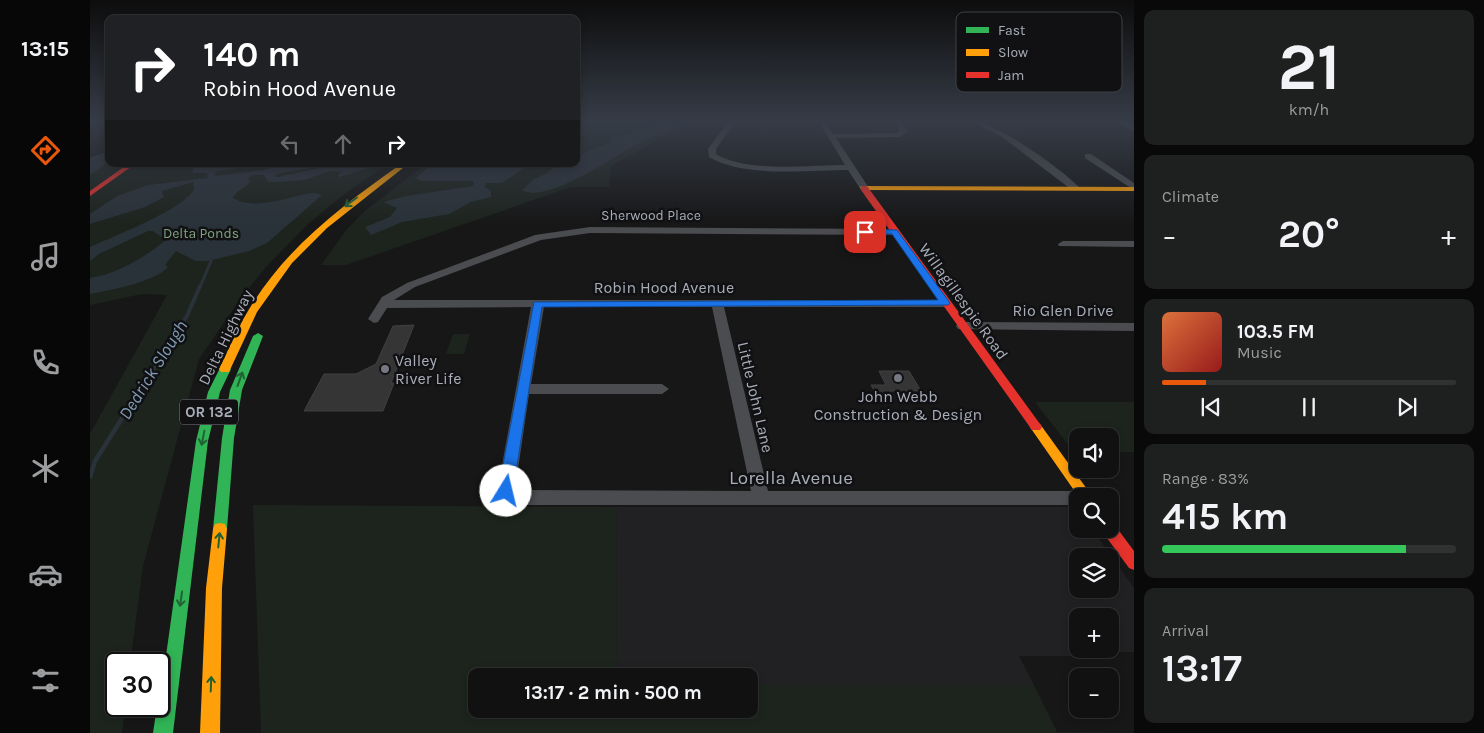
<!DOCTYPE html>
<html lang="en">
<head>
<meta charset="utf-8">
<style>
  body { margin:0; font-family:Karla,sans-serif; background:#1e1f1f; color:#f1f3f6; height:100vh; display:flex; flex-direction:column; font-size:19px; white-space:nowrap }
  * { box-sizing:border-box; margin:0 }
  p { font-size:16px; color:#9c9d9f }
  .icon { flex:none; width:28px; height:28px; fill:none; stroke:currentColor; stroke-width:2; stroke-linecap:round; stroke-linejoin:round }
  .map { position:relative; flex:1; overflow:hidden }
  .panel { display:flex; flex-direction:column; gap:10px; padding:10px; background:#090909; width:350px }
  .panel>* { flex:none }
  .hud { position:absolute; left:15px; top:15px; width:475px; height:152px; border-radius:10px; box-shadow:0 2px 8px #0003,0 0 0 1px #303131; background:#202124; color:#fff; overflow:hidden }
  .buttons { position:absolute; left:979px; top:428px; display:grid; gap:10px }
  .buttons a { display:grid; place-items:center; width:50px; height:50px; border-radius:10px; background:#111; box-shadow:0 2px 8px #0003,0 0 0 1px #303131; font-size:25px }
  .speed { position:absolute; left:15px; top:652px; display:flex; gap:10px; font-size:25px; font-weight:700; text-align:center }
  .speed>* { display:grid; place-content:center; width:65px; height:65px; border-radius:50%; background:#111; box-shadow:0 2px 8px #0003,0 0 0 1px #303131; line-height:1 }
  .speed .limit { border:2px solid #111; border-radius:8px; background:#fff; color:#111 }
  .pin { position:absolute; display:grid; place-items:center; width:42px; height:42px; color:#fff; margin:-21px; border-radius:10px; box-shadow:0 2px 8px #0006 }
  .me { position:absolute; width:55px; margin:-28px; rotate:9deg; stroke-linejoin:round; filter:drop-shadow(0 0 4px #0008) }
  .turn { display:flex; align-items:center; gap:18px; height:105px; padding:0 15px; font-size:22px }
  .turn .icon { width:65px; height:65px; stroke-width:2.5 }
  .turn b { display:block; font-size:35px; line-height:42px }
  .lanes { display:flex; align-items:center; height:48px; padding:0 15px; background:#0003; justify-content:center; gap:25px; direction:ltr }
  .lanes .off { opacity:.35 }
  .big { font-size:38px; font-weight:700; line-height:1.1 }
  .panel .card { flex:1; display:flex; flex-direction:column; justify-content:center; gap:8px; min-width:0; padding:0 18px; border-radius:10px; background:#1e1f1f }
  .panel .dial { align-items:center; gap:0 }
  .dial b { font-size:65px; line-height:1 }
  .song { display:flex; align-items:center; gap:15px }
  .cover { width:60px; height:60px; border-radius:8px; background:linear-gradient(135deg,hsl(20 70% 55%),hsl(0 70% 35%)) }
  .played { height:5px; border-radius:2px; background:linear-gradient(90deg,#ea580c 15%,#303131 15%) }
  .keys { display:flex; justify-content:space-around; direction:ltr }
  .heat { display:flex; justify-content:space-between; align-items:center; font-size:28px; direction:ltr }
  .charge { height:8px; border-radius:4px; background:linear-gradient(90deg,#34c759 83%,#303131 0) }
  .trip { position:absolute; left:378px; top:668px; width:290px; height:50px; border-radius:10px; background:#111; box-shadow:0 2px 8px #0003,0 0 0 1px #303131; font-weight:700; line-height:50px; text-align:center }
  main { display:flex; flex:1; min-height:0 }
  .dock { display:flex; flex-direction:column; width:90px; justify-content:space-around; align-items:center; background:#070707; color:#9c9d9f }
  .dock .icon { width:35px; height:35px }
  .dock .on { color:#ea580c }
  .dock b { font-size:22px; color:#f1f3f6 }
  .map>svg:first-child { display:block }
</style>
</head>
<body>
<main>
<nav class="dock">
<b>13:15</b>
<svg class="icon on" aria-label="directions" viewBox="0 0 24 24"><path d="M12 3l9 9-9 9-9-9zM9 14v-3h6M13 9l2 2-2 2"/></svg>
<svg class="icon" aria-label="music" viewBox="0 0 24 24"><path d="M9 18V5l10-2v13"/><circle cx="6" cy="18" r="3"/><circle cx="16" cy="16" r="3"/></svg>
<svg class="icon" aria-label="phone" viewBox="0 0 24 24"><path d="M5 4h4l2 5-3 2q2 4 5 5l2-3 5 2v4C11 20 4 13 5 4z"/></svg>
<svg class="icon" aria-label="climate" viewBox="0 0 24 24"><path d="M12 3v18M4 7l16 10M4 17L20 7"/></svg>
<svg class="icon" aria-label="car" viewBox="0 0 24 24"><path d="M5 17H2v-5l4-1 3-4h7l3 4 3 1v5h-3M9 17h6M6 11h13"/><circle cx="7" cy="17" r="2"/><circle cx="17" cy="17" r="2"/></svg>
<svg class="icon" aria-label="filters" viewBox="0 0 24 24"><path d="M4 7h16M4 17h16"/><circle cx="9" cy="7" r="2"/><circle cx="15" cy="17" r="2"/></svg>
</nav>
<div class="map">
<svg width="1044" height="733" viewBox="0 0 1044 733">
  <rect width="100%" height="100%" fill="#171717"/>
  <path fill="#212123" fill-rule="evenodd" d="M526,507H987L988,529H1002L1044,588V652H987L989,656H929L944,685H659V676H527ZM988,556H1020V589H988ZM988,616H1020V649H988Z"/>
  <g fill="#1d241e">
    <polygon points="486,122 601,122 521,166 519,187 481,187 256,265 231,265 257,229 277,209 336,164 486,164"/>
    <polygon points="19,151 19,164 298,164 256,193 218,224 176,267 153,295 109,359 53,566 40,664 26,664 26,706 35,706 32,733 0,733 0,434 77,295 52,294 0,305 0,157"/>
    <polygon points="363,334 380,334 374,354 356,354"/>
    <polygon points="945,402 1044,402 1044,452 1020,452 1020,436 988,436 987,452 984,452"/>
    <polygon points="163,505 526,507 527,676 386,676 386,709 659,709 659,685 944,685 967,732 1044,733 171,733"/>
  </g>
  <g fill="#2a3239">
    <path d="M561,122H596C578,132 558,138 540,148C519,160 455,204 432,190L444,179L458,173L467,164H486V156L521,142L520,138C533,134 545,133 558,128Z"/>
    <polygon points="19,151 19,162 0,175 0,158"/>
    <path d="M104,164H158L155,167L126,171L125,176L175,170L193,164H228L218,166H230C216,170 195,170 184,176L188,177L249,164H280V167L250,177L248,176L251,172C237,169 230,175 217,179C212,181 184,182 178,182L174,175H163L158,178L160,181C156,189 147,189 143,198C165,211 197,197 221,193H227L232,195L177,243L159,251L118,261H106L86,251L75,265L78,267C65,282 20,290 0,294V278C27,274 55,257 76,240L63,231H58L9,254L0,261V247C22,237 95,209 104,189L103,182L72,191L74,197L55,207L0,224V214L27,196L58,185L118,178L117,173H102Z"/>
    <polygon points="342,164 440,164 412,183 396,183 395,187 401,191 401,197 381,202 359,214 312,222 281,235 275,227 300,217 307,208 293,202 316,196 383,186 384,181 332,181 326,178"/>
  </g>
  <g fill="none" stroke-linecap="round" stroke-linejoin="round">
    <polyline stroke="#2a3239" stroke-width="3" points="110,287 121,261"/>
    <polyline stroke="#2a3239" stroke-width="4" points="42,403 97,316 110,286"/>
    <polyline stroke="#2a3239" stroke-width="4.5" points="0,477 5,461 43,401"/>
  </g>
  <g fill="#353536" stroke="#3f4043">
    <polygon points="324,325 301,383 304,383 293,411 214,411 234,374 266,374 286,364 303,326"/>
    <polygon points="789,371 819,371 831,391 800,391 804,398 788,398 781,385 796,385"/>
  </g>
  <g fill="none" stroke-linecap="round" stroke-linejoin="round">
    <g fill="#4b4c50" fill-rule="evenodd">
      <path d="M638,122H645L626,149V154C658,173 718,165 755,165L729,122H735L743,134L807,133L809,131L806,122H812L817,132L809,137L746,138L779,188L774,191L771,190L758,170C717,170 655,178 619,157L618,149Z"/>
      <path d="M883,122C904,120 974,171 990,188L982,190L912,137Z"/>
      <polygon points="1027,122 1036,122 1044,126 1044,131"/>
      <polygon points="995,154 1001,154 1044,183 1044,190 995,158"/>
      <path d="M500,227L804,229L809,232L804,235L500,233L451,240L325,287L304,300H859L861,303L859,306L855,307H634L678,491H988L994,493L996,496H988V505H424L411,499L408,487L441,307L297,308L288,322L284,323L278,319L292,297L317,283L445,235ZM454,307H622L661,491L425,490L439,394H572L579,389L572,384H441Z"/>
      <polygon points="973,241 1044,241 1044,247 969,246 968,244"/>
      <polygon points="872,322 1044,323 1044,331 868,329 866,326 868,323"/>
    </g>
    <g fill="#30b455" fill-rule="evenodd">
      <polygon points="168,333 173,336 152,390 144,438 137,529 135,534 130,535 125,534 123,529 132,438 140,390 163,336"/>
      <polygon points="135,365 141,369 130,392 118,441 83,733 63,733 67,706 69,706 106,441 118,392 131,366"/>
    </g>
    <g fill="#ff9f0a" fill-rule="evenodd">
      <path d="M311,164H318L237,228L202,263L167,312L139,372H131L129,369C139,349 147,329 158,311C195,248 253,205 311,164Z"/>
      <polygon points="771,186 1044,187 1044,191 774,190 770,188"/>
      <polygon points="946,422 950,424 1002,496 988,496 942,430 940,427 942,424"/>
      <polygon points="130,523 135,524 137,529 132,588 130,733 110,733 116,588 123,529 125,524"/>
    </g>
    <g fill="#e5322d" fill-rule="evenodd">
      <polygon points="38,164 45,164 0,196 0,191"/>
      <polygon points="771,186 777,186 950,424 952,427 950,430 942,430 771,190"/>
      <polygon points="1020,523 1024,524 1044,551 1044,570 1039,568 1014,534 1012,529 1020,529"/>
    </g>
  </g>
  <defs><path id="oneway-shaft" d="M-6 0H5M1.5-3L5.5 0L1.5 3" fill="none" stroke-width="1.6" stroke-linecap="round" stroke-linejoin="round" transform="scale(1.25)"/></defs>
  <g stroke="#206234">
    <use href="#oneway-shaft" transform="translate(261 202) rotate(143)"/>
    <use href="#oneway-shaft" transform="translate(150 379) rotate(-70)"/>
    <use href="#oneway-shaft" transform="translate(113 438) rotate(101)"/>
    <use href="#oneway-shaft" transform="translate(129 540) rotate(-84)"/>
    <use href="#oneway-shaft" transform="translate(91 599) rotate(98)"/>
    <use href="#oneway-shaft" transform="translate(121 684) rotate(-88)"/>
  </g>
  <linearGradient id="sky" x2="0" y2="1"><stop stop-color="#0d0d0d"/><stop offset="0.54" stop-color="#363c47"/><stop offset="1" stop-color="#363c47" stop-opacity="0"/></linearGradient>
  <rect width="1044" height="224" fill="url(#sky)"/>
  <polygon fill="#1a73e8" stroke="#114b97" points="775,229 807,230 860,303 858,305 452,307 423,491 420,495 411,495 408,491 444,302 848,300 802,234 772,234 770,232"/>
  <g fill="#757880" stroke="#111113" stroke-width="2">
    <circle cx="295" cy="369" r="5"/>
    <circle cx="808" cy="378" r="5"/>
  </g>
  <g text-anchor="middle" stroke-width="5" stroke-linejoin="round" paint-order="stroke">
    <g font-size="14" fill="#a8adb8" stroke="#111113">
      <text x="561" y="220">Sherwood Place</text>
    </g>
    <g font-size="14" fill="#7fa381" stroke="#111113">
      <text x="111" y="238">Delta Ponds</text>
    </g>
    <rect fill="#111113" stroke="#7b7e86" stroke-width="1" x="90" y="399.5" width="58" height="25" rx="4"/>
    <g font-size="15" font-weight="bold" fill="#a8adb8">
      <text x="119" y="417">OR 132</text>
    </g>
    <g font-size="16" fill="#a8adb8" stroke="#111113">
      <text x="574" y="293">Robin Hood Avenue</text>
      <text transform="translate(874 301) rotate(54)" y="6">Willagillespie Road</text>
      <text x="973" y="316">Rio Glen Drive</text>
      <text transform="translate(135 337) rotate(-64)" y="6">Delta Highway</text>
      <text transform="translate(666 397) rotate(77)" y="6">Little John Lane</text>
    </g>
    <g font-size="16" fill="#a8adb8" stroke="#111113" text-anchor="start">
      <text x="305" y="366">Valley<tspan x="305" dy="18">River Life</tspan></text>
      <text x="808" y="402" text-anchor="middle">John Webb<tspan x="808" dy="18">Construction &amp; Design</tspan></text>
    </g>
    <g font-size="18" font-style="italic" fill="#7f9bb3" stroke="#111113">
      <text transform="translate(63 370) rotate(-58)" y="6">Dedrick Slough</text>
    </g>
    <g font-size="19" fill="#a8adb8" stroke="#111113">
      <text x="701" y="484">Lorella Avenue</text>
    </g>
  </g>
  <rect x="866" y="12" width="166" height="80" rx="8" fill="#111113" stroke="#3e4045" stroke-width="1"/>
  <rect x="876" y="27" width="23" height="6" fill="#30b455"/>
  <rect x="876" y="49" width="23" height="7" fill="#ff9f0a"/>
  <rect x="876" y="72" width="23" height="6" fill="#e5322d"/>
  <g font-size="14" fill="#a8adb8">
    <text x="908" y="35">Fast</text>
    <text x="908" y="57">Slow</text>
    <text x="908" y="80">Jam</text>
  </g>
</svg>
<div class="buttons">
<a><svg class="icon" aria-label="sound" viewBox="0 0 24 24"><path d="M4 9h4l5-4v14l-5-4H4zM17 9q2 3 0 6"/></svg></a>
<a><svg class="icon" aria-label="search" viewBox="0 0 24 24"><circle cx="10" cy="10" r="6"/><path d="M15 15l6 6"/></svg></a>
<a><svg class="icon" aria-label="layers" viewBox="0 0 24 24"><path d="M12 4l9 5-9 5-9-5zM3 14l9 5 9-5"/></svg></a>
<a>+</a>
<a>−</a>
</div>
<div class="speed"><div class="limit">30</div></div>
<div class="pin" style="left:775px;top:232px;background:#d93025"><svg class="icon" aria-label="arrive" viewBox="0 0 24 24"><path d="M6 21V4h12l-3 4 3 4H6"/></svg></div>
<svg class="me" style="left:416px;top:491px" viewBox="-20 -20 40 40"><circle r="19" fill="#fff"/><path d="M0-13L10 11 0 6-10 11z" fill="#1a73e8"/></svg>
<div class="trip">13:17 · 2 min · 500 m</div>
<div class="hud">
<div class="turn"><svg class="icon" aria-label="right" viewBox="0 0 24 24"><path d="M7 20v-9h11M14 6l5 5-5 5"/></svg><div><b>140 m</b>Robin Hood Avenue</div></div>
<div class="lanes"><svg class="icon off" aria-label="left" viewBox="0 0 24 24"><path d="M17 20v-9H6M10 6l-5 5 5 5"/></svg><svg class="icon off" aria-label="ahead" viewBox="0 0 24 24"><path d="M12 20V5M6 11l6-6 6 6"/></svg><svg class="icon" aria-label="right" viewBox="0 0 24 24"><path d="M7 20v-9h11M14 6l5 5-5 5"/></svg></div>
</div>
</div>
<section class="panel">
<div class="card dial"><b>21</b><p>km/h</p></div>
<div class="card"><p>Climate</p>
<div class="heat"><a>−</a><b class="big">20°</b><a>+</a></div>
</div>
<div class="card">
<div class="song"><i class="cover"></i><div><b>103.5 FM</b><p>Music</p></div></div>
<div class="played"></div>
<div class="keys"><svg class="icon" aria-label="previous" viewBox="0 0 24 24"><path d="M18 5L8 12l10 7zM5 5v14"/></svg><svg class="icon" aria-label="pause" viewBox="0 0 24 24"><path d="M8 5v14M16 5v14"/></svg><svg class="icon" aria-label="next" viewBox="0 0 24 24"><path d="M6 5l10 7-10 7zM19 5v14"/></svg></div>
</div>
<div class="card"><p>Range · 83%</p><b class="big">415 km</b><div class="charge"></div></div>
<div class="card"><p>Arrival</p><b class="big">13:17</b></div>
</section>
</main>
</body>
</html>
